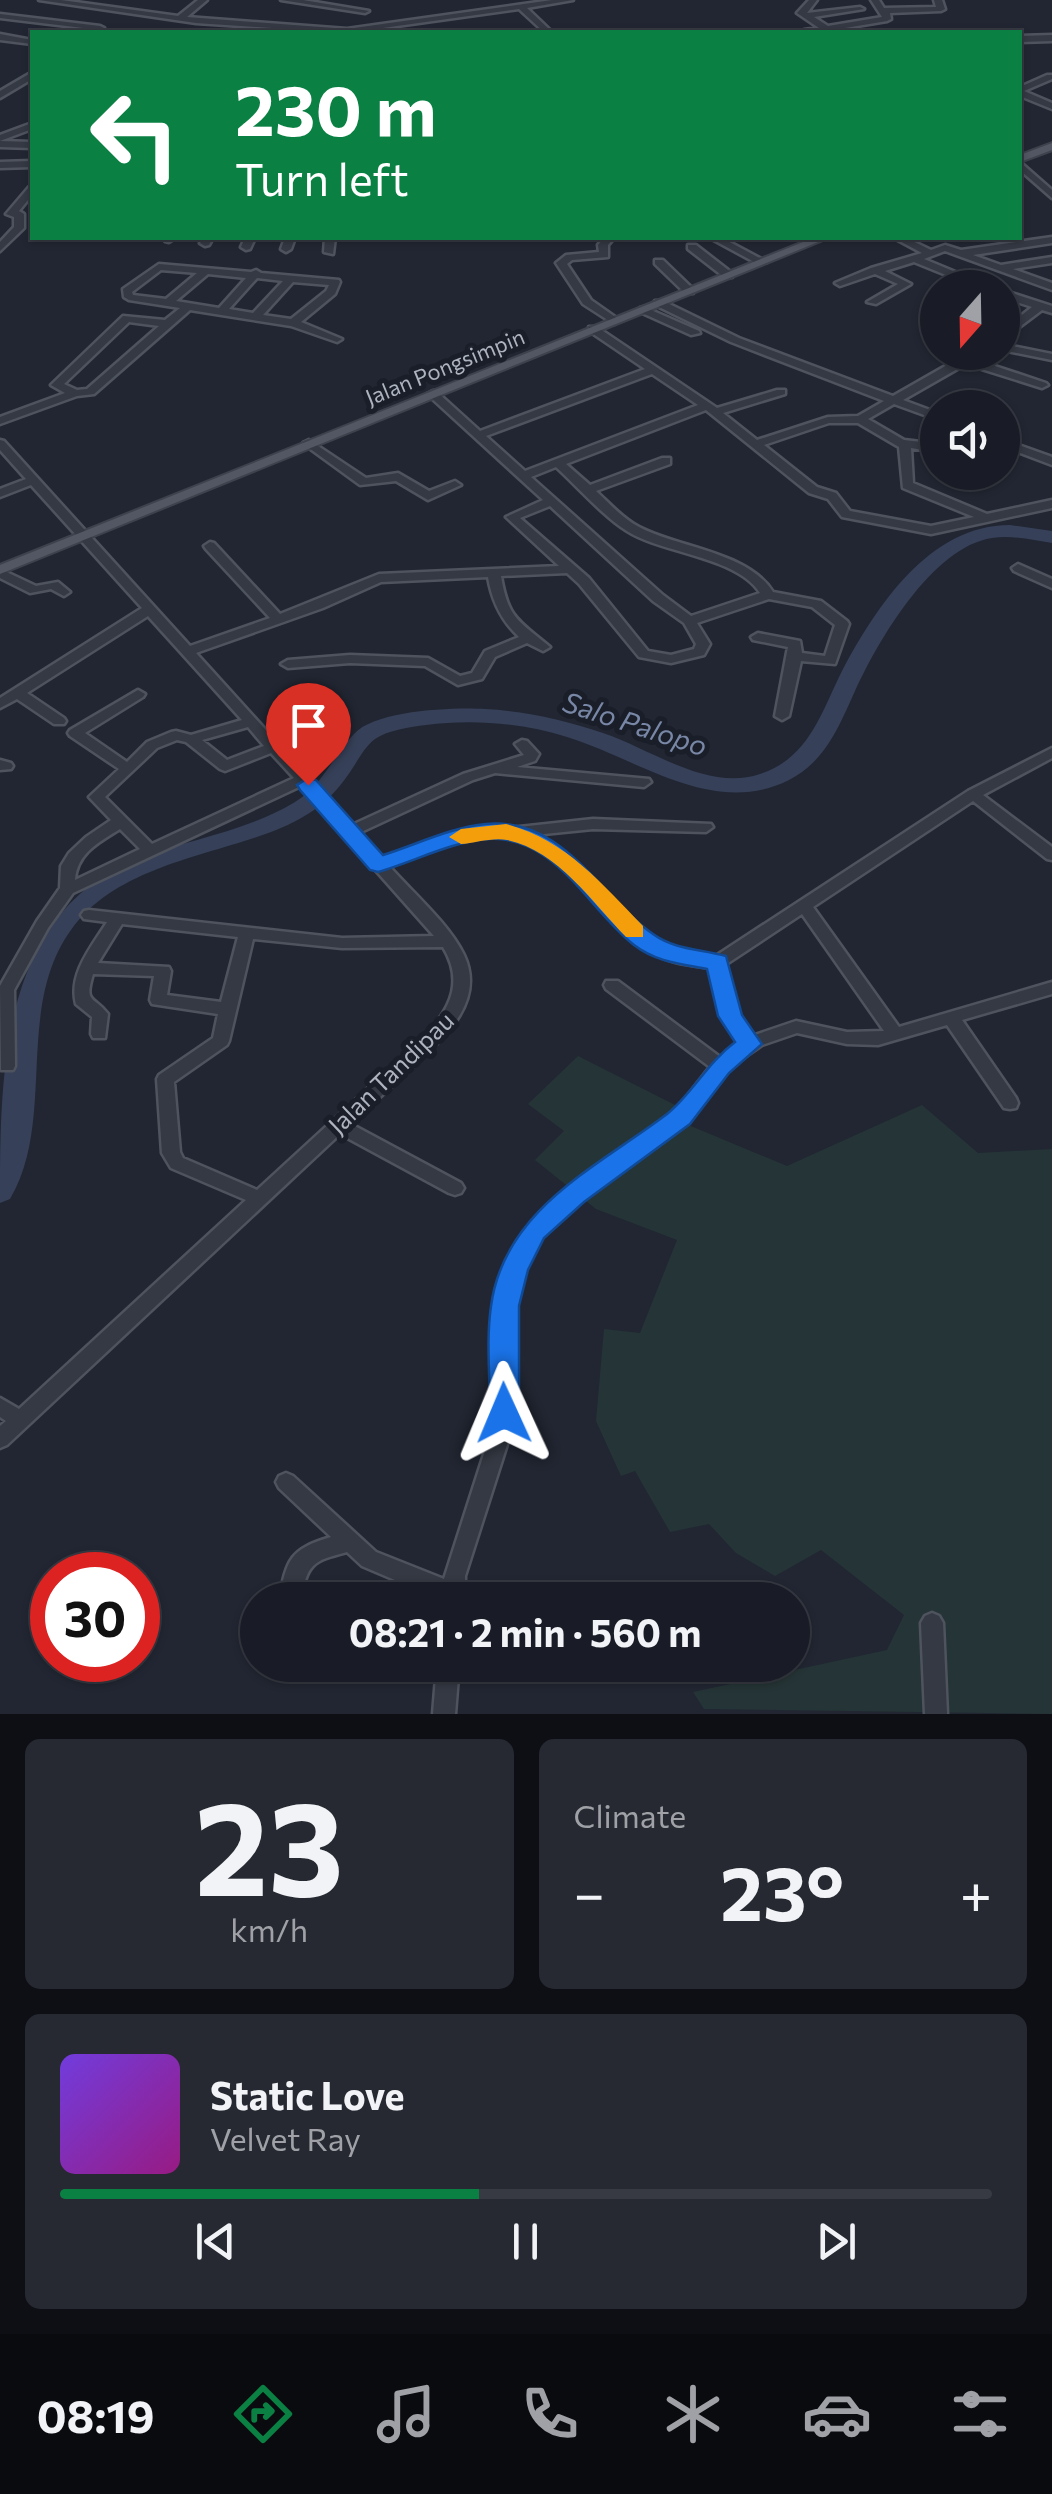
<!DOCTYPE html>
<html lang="en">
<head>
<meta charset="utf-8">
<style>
  body { margin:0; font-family:Commissioner,sans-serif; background:#262932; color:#f1f3f6; height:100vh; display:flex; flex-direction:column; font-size:38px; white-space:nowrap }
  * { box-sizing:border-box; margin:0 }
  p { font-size:32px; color:#9fa1a7 }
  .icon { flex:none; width:55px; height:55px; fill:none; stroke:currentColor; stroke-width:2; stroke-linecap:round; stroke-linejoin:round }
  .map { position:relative; height:1714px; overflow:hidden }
  .details { display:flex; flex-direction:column; gap:25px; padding:25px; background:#0e0f15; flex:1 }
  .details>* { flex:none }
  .top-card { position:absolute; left:30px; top:30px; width:992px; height:210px; border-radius:0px; box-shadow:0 2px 8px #0004,0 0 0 2px #373a43; background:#0b8043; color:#fff; overflow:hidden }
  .needle { width:65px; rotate:200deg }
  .controls { position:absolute; left:920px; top:270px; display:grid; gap:20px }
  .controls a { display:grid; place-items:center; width:100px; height:100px; border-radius:50%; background:#191c26; box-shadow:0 2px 8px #0004,0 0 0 2px #373a43; font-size:50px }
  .speed { position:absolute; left:30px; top:1552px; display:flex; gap:20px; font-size:50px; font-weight:700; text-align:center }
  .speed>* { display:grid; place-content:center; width:130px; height:130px; border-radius:50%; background:#191c26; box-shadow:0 2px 8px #0004,0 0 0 2px #373a43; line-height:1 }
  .speed .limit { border:15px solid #d22; background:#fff; color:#111 }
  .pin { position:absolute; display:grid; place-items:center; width:85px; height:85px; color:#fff; margin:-102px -42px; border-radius:50% 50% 50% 0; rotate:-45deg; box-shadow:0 0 10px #0007 }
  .pin .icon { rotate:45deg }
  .me { position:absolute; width:110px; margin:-55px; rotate:359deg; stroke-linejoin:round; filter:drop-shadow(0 0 8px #0008) }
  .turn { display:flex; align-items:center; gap:35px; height:210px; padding:0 40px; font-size:45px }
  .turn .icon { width:130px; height:130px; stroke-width:2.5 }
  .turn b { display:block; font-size:70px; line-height:85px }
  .big { font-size:75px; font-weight:700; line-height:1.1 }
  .details .tile { flex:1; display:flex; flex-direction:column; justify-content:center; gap:15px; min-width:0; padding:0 35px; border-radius:15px; background:#262932 }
  .details .dial { align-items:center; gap:0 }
  .dial b { font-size:130px; line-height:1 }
  .song { display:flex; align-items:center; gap:30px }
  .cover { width:120px; height:120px; border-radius:15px; background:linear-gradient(135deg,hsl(260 70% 55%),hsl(310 70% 35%)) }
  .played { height:10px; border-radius:5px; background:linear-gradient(90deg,#0b8043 45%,#373a43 45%) }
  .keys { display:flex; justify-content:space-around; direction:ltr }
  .heat { display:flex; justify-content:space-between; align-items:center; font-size:55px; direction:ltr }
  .details .tiles { flex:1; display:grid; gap:25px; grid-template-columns:1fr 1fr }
  .tile:last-child { grid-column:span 2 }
  .trip { position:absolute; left:240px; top:1582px; width:570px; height:100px; border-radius:50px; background:#191c26; box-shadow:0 2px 8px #0004,0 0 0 2px #373a43; font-weight:700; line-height:100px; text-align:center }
  .tabs { display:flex; height:160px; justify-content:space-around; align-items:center; background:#0a0b0f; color:#9fa1a7 }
  .tabs .icon { width:70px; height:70px }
  .tabs .on { color:#0b8043 }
  .tabs b { font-size:45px; color:#f1f3f6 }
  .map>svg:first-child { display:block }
</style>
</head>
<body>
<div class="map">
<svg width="1052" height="1714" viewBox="0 0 1052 1714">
  <rect width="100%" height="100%" fill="#212632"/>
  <polygon fill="#253436" points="578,1056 677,1106 686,1124 787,1166 922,1105 978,1153 1052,1149 1052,1714 704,1709 693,1692 887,1650 904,1615 821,1550 775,1576 736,1553 709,1524 670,1532 635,1471 621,1476 596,1421 604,1329 640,1333 677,1240 596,1209 535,1160 564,1131 528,1104"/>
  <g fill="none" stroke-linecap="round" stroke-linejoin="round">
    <path fill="#364058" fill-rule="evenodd" d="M1010,525L1052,531V543C1033,540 1012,535 992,538C932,547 878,641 855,691C839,726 826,761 789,780C713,818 639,759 567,737C522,723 473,719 426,725C410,727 388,730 375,739C364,747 356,764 348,775C328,804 303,820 271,832C204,857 115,868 71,930C14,1009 57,1120 10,1199L0,1203C0,1072 0,913 139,858C190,839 247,831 295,802C322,786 333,756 354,734C375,710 454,707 485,709C525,711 565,720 603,733C651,749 708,792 760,774C809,758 821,713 842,671C876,607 929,525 1010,525Z"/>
    <g stroke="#4e535e" stroke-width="5">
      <g id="minor">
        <polygon points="39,0 61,0 178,16 198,0 207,0 187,17 347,29 552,0 573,0 527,8 552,32 544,32 519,9 354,32 332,32 196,23"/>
        <polygon points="281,0 303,0 369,11 365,13"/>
        <polygon points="809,0 817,0 807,13 860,7 864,9 814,17 828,26 882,17 871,0 879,0 884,8 936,7 934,0 942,0 945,9 941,11 890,13 891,19 887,21 827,31 803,32 804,30 819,28 797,13"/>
        <polygon points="0,14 100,26 104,28 100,30 0,18"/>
        <polygon points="0,34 32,40 32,44 0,40"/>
        <polygon points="1052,35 1052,41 1020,42 1020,36"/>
        <polygon points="29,74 32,74 32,79 0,98 0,91"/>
        <polygon points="1047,75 1052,75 1052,79 1024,91 1052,103 1052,109 1020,96 1020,87"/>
        <polygon points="32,123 32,129 0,141 0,135"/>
        <polygon points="0,141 32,142 32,148 0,147"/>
        <polygon points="32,161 32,167 0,168 0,162"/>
        <polygon points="1020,162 1052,190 1052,198 1020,170"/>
        <polygon points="32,186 32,195 19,211 24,214 24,228 0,251 0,242 14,227 14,217 6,214 29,187"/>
        <polygon points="1052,237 1052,243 973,255 1001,265 1052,257 1052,263 1013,269 1052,283 1052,290 945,251 924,259 994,288 978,288 914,262 885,271 911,284 876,304 867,302 898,284 875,274 840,286 835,283 871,268 922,253 894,238 906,238 931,250 945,245 961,250"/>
        <polygon points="165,238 175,238 169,242 165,241"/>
        <polygon points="203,238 213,238 209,245 205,246 200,243"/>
        <polygon points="245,238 255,238 250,249 246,250 241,247"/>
        <polygon points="285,238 295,238 291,249 286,252 281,249"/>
        <polygon points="325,238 335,238 333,254 324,252"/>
        <polygon points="604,238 614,238 608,245 608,257 572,260 567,264 591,300 618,319 619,321 614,324 583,304 556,263 566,255 599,252 598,245"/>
        <polygon points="710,238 722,238 767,262 758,264"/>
        <polygon points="688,245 696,245 732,273 732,277 724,277 688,249"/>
        <polygon points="655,260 663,260 693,289 693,293 685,293 655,264"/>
        <path d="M159,264L251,272L256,270L261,273L339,280L340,282L335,294L301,322L342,339L337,342L291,326L190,310L94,394L77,396L0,424V417L65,393L51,385L123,316L165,320L180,308L129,300L124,297L123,289ZM161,270L197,273L166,299L133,295L132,292ZM208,274L246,278L219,308L176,301ZM257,278L283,281L253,313L229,309ZM293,282L329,285L326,291L291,319L263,315ZM129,322L159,326L87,389L77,390L64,384Z"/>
        <polygon points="1002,290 1052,306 1052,313 1042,310 1002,340 1002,331 1032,307 1002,297"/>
        <path d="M655,301H663L739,338L893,396L970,352H984L974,359L1046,383L1048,385L1042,388L966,364L903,400L938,413V420L894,404L868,419L904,440L921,442L938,434V442L923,450L911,448L913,483L987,514L1052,500V508L931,534L842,517L828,499L809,493L706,410L566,464L590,485L662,458H670V464L596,491C609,503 623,519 639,527C679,548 748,552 773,592L821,601L847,621L849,624L835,664L801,661L789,716L782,720L775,716L788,647L753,640L751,637L758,633L800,641L802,653L825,656L835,625L812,607L769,599L697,623L710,644L704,655L671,663L639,657L579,584L567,573L501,576C508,619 519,621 550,647L543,651L527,643L495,657L482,679L458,685L425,666L350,663L288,668L281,664L288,660L350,655L428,658L460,676L472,673L485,651L519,637C501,620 492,601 488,577L381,582L323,608L196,653L352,825L463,774L524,755L515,744L522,740L527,741L539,754L535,761L517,767L649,779L651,782L644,787L495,773L473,780L359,833L382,858L442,836L490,826L510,828L593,819L711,824L713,827L706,832L593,829L534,835C590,857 614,922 667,947C682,954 699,955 714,957L968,791L1052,748V758L983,795L1052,847V860L1047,859L973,801L813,907L899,1027L1052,982V994L962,1020L1016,1098L1018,1103L1016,1108L1010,1109L1004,1108L947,1025L878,1045L847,1044L797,1033L762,1045L726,1070L687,1122L553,1222L531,1252L518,1287L512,1323V1429L465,1576V1585L505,1593L509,1600H442L362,1566L347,1552C312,1561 307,1564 301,1600H279C287,1559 290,1549 331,1537L279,1488L276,1482L279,1476L286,1473L293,1476L376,1552L444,1579L492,1429L494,1323L500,1287L517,1244L541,1212L675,1112L710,1067L606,989L604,985L606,981H618L720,1057L740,1044L722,1017L710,968C691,965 668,963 651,952C594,917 562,831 485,836C452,839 420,855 389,866C413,893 449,924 464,955C487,1004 439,1042 408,1071C389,1089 370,1106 351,1124L461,1183L464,1188L461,1193L455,1195L449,1193L340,1134L7,1445L0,1448V1426L6,1421L0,1417V1398L19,1409L246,1200L171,1168L162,1153L157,1079L159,1075L213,1038L218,1014L152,1004L150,1000L154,976L93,974C84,1004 93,995 108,1014L105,1038H93L91,1034L92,1017L76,1004C68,974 92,946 107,922L84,919L81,915L84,911L89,910L342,938L434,936L301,786L73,893L48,928L14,990L15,1066L13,1070H1L0,986L37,921L60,888L61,866L69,853L86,837L111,820L89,797L119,769L70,736L68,733L70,730L138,690L145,694L143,697L85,733L127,762L147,742L171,732L176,731L191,735L242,720L148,616L27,693L64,718L66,721L64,724H54L17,699L0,708V698L142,608L31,485L0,497V489L26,479L0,450V440L4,441L190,646L270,618L206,549L204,546L210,542L214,543L280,614L379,574L559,566L506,517L543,500L427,394L433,391L437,392L480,431L645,369L589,331V327H597L717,408L777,390H785V394L723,413L757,440L828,417L858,416L884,401L731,342L655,305ZM652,374L698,405L525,471L486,436ZM829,423H858L899,447L903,488L974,517L931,526L850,511L836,493L817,487L764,445ZM556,467C577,486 603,516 627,531C661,553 738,557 760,593L691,616L663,595L531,477ZM550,506L653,601L684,623L696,644L694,649L671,655L648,651L589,578L520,518ZM248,727L264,746L227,760L202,740ZM177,740L186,742L220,769L225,771L271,753L294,778L152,844L105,797L157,748ZM120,829L140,849L75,880C77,853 99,842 120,829ZM802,914L884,1031L847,1032L796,1021L752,1036L738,1016L725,965ZM122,924L238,937L221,1002L167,995L171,971L169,967L98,963ZM253,939L342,948L443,947C463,980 452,1006 428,1033L257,1190L183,1158L180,1152L174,1082L227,1045L229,1041Z"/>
        <polygon points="644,307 699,331 700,333 691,335 640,312 640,308"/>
        <polygon points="1002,344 1052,354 1052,360 1002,350"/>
        <polygon points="1002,439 1052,457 1052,465 1002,446"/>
        <polygon points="309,440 366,478 398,473 429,491 455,481 461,485 428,500 396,481 360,485 305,445 303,443"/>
        <polygon points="1018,564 1052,579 1052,588 1014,571 1012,568"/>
        <polygon points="0,569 36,586 58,582 70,592 64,596 51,589 30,593 0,578"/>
        <polygon points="0,760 11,763 13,766 11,769 0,770"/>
        <polygon points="932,1613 939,1616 943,1623 947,1714 925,1714 921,1623 925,1616"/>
        <polygon points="437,1665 459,1665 455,1714 433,1714"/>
      </g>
    </g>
    <g stroke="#3d424d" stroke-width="4">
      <g id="major">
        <polygon points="1052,143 1052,150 1020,162 1020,155"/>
        <polygon points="813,238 828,238 0,574 0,565"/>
      </g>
    </g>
    <use href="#minor" fill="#343943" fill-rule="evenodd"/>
    <use href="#major" fill="#525763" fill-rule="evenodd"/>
  </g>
  <path fill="#1a73e8" stroke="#114b97" stroke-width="2.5" d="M308,778L316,780L383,855C415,845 452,827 486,824C565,817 598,896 653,934C675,950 701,949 726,956L742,1015L762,1044L729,1073L690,1124L584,1202L544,1238L528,1270L519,1306V1413L515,1422L504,1426L494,1422L490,1413C490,1378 486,1340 491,1306C504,1209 597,1167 667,1114C692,1094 707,1063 735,1042L718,1016L707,969C681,964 656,962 634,945C589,910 555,835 489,839C453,841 413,862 378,872L370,870L300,790L297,785Z"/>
  <path fill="#f59e0b" d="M506,824C566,840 601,883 643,926V937H626C593,903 557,850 507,840C493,837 475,843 461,844L449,837L461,829Z"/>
  <g text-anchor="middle" stroke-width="10" stroke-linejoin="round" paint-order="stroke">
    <g font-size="22" fill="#aeb3c0" stroke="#191e28">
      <text transform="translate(445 367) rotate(-22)" y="8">Jalan Pongsimpin</text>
    </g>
    <g font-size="25" fill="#aeb3c0" stroke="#191e28">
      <text transform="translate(391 1073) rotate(-44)" y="9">Jalan Tandipau</text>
    </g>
    <g font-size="28" font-style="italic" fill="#7987a6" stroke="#191e28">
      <text transform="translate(635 724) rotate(18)" y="10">Salo Palopo</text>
    </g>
  </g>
</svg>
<div class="controls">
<a><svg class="needle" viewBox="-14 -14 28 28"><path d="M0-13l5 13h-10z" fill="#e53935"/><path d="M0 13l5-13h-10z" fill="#9fa1a7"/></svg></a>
<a><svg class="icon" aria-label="sound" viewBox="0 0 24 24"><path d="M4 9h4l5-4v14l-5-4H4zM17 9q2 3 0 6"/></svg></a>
</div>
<div class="speed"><div class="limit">30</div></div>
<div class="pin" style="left:308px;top:785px;background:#d93025"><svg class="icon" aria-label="arrive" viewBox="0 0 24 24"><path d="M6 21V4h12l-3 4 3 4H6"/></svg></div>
<svg class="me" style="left:504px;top:1413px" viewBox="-20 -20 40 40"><path d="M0-17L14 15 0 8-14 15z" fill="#1a73e8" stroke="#fff" stroke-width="4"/></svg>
<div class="trip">08:21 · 2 min · 560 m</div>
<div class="top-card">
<div class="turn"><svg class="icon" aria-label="left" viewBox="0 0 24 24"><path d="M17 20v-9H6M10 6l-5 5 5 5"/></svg><div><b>230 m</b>Turn left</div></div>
</div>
</div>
<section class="details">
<div class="tiles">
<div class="tile dial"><b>23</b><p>km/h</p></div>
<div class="tile"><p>Climate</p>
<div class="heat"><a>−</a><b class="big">23°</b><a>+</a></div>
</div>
<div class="tile">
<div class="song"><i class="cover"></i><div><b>Static Love</b><p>Velvet Ray</p></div></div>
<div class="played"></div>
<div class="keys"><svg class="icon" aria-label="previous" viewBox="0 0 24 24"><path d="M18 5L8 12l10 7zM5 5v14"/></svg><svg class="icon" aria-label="pause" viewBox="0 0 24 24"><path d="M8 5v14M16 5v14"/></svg><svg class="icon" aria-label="next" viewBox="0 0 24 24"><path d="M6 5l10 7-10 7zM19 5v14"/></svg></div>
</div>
</div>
</section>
<nav class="tabs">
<b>08:19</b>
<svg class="icon on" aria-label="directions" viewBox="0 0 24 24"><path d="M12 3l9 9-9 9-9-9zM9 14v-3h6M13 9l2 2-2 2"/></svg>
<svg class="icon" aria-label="music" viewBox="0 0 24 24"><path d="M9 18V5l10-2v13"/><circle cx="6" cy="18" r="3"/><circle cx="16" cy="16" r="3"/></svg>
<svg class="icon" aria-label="phone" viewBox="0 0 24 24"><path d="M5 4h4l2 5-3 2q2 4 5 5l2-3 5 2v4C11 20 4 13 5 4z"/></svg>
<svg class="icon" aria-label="climate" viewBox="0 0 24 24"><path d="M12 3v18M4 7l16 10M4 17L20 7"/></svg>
<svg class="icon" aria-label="car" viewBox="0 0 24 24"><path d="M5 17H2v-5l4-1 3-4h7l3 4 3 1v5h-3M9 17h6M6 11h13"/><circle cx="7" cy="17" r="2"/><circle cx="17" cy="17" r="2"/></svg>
<svg class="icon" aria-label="filters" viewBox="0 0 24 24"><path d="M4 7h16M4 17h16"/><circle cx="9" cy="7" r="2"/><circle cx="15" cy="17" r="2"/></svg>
</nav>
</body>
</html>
